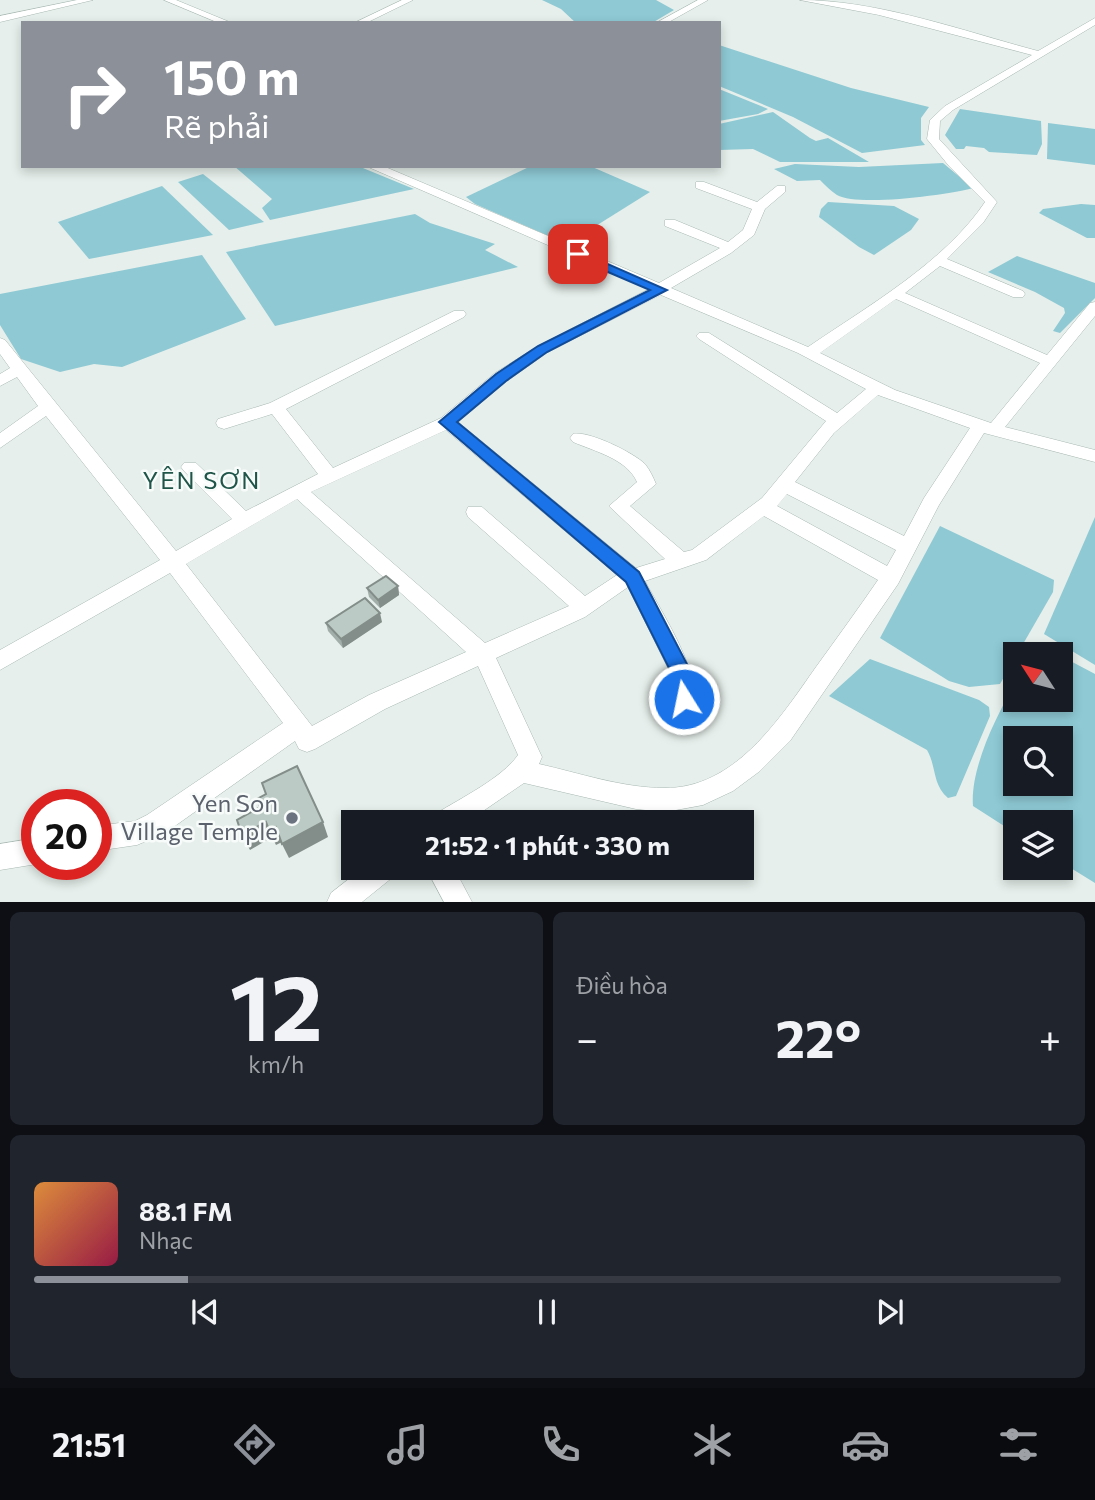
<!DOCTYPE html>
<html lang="vi">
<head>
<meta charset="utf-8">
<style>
  body { margin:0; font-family:Commissioner,sans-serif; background:#20242c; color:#f1f3f6; height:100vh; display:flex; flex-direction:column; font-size:26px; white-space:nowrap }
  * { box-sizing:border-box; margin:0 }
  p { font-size:23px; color:#9ea1a6 }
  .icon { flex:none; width:38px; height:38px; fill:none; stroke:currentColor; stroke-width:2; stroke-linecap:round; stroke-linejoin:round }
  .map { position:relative; height:902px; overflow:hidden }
  .details { display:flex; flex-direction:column; gap:10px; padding:10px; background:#0d0f14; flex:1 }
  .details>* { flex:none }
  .guide { position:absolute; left:21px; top:21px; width:700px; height:147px; border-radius:0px; box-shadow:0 4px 10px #0003; background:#8c9099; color:#fff; overflow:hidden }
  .needle { width:46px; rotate:306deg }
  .tools { position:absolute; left:1003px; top:642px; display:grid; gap:14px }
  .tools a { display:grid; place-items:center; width:70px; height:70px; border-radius:0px; background:#171b24; box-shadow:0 4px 10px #0003; font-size:35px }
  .speed { position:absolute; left:21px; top:789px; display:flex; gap:14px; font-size:35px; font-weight:700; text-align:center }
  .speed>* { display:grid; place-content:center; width:91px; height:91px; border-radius:50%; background:#171b24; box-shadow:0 4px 10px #0003; line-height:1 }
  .speed .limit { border:10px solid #d22; background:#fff; color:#111 }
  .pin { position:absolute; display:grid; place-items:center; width:60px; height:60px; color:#fff; margin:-30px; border-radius:14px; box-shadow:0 4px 10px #0006 }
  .me { position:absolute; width:77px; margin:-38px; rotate:350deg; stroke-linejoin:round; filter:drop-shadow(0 0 5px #0008) }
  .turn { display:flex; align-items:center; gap:24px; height:147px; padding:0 28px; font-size:32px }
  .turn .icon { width:91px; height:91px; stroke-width:2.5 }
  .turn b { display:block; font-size:49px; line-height:60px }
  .big { font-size:52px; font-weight:700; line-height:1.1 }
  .details .card { flex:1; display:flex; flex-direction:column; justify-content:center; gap:10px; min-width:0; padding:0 24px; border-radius:10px; background:#20242c }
  .details .dial { align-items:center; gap:0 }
  .dial b { font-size:91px; line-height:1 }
  .song { display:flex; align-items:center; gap:21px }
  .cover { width:84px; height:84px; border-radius:10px; background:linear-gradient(135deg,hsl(30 70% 55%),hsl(340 70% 35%)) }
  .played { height:7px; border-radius:4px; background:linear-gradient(90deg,#8c9099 15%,#363941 15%) }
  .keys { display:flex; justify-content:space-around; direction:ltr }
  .heat { display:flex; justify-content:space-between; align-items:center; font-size:38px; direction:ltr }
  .details .tiles { flex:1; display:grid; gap:10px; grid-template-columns:1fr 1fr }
  .card:last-child { grid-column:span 2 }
  .trip { position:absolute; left:341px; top:810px; width:413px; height:70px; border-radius:0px; background:#171b24; box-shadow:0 4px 10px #0003; font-weight:700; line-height:70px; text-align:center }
  .dock { display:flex; height:112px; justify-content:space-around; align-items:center; background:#090b0e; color:#9ea1a6 }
  .dock .icon { width:49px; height:49px }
  .dock .on { color:#8c9099 }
  .dock b { font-size:32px; color:#f1f3f6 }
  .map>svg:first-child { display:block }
</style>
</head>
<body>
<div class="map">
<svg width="1095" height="902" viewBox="0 0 1095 902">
  <rect width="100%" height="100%" fill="#e6efeb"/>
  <g fill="#8ec9d4" fill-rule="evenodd">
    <polygon points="542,0 656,0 674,10 652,23 576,23 561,9"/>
    <polygon points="719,45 851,88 929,107 921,118 921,140 925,145 862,153 793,117 719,86"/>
    <polygon points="719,89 768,109 758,114 719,121"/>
    <polygon points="960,109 1041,121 1042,144 1037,155 989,152 984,148 966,146 964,149 956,149 945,135"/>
    <polygon points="773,112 810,138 816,141 828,138 869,162 780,162 753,149 719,150 719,124"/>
    <polygon points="1048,123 1095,129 1095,165 1047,159"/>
    <path d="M943,163L973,188C948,195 857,207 837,195C831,191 825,185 820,180L797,181L774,169L795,164L859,167Z"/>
    <polygon points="234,166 358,166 414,189 270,220 262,208 272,199"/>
    <polygon points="531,166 590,166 650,192 567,244 475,204 466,197"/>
    <polygon points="203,174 264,222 229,230 178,182"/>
    <polygon points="162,186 213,235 89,259 58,222"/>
    <polygon points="828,202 894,206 919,219 911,230 874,255 859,247 819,217 821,209"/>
    <polygon points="1081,204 1095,205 1095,238 1087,238 1039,213 1043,209"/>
    <polygon points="415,214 430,223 495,244 485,250 518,267 275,326 226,252"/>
    <polygon points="202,255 246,319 122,367 94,364 60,372 21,359 0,325 0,294"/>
    <polygon points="1017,256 1095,283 1095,298 1060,333 1053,331 1065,313 1064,308 1035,292 988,272"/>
    <polygon points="1095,517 1095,665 1044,634"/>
    <polygon points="940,526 1054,580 1053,592 1000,684 969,687 949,681 880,638"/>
    <path d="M1061,656L1095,674V883L1061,862L1060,822H1015V833L973,806C970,769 996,716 1015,684V700H1060ZM1015,738H1060V784H1015Z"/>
    <path d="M870,659L979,700L989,707L990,716L956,796L948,798C932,784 937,768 927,750L829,696Z"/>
  </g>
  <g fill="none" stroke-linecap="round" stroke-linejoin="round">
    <g stroke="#a8b8b2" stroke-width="1">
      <g id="minor">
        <polygon points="77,0 93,0 0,22 0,16"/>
        <polygon points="164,0 176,0 232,23 219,23"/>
        <polygon points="402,0 413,0 366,23 354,23"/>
        <polygon points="698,0 708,0 667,23 656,23"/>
        <path d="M800,0C878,0 963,31 1038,51L1095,18V25L953,110L940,121L939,139L997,202L983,223L947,259L1023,291L1025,294L1023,297H1013L940,266L905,293L1047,355L1090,303L1095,302V316L1005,427L1095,450V462L984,433L939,505L898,584L790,741L760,771L733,791L703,805L665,812L636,809L524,783L467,822H434L437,813C461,798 502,778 518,755L478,666L385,709L315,749L307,752L299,749L295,741L165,833L137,845L96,851V826L135,821L147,815L283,723L170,573L0,670V650L160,560L46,416L0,448V433L38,406L17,377L0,386V374L10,368L0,354V338L5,340L176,551L232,519L184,471L181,467L184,463H196L246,511L318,474L272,414L224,429L218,427L216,423L218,419L270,403L454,311H464L466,314L464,317L286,409L333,468L441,418L495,373L538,346L649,289L366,166H383L659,283L720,248L665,226V220H675L728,242L743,230L752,209L696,188V182H704L757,202L777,186H785V192L765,209L754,235L731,253L671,288L808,347C868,306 945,262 985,202L949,166L927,139L930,120L945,106L1032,55L879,15ZM661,295L798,353L866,389L837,413L709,333H699L696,336L699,339L826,421L762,498L692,550L684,552L630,506L656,484C653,477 650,470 645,464C634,453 588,430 573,434L570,438L573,442C594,451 627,459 637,482L609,506L665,559L636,568L458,422L507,381L548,352ZM896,299L1040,363L991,423L895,390L820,353ZM878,395L970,428L924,498L904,536L795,482L834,433ZM446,430L617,575L585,596L482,507H468L466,512L468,517L569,606L485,643L311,492ZM787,494L896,550L887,566L777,506ZM297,499L466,652L369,695L312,726L186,564ZM764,516L878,580C858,609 837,638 816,667C780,718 735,789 664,788C623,788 579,773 539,764L542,757L496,658L585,617L628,587L668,668L676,706L684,709L692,706C705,678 659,608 645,581L706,560Z"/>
        <polygon points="37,838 37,864 0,870 0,844"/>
        <polygon points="363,868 397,868 393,877 362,902 327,902 331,893"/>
        <polygon points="426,868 454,868 472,902 444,902"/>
      </g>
    </g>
    <use href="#minor" fill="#fff" fill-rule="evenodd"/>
  </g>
  <g fill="#a1aea9">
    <polygon points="398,586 399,595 380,608 369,597 367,588"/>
    <polygon points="382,622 343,648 328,631 326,623"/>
  </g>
  <g fill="#838d89">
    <polygon points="398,586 399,595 380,608 378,600"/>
    <polygon points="380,613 382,622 343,648 341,639"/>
    <polygon points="266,822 276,827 282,842 276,845 272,837 250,850 242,835"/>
    <polygon points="323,822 328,837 289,858 282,844"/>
  </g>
  <g fill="#bbcac4" stroke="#838d89" stroke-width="2">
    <polygon points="386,576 398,586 378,600 367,588"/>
    <polygon points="365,598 380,613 341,639 326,623"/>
    <polygon points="297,766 323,822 282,844 276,827 269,830 266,822 242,835 237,820 260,807 257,799 266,794 262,783"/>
  </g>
  <polygon fill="#1a73e8" stroke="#114b97" stroke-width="2" points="578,251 667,290 547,352 506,381 457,422 639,572 689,668 694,699 691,706 684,708 677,706 669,668 626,582 439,422 496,374 538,346 650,290 573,257 573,252"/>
  <circle fill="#6b7280" stroke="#f7fbf9" stroke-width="2.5" cx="292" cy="818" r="7"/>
  <g text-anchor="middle" stroke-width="5" stroke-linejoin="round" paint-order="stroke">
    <g font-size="24" letter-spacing="2" fill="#1f5548" stroke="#f7fbf9">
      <text x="202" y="489">YÊN SƠN</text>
    </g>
    <g font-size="24" fill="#5b616d" stroke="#f7fbf9" text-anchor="end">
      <text x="278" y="812">Yen Son<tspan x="278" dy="28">Village Temple</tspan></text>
    </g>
  </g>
</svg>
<div class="tools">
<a><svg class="needle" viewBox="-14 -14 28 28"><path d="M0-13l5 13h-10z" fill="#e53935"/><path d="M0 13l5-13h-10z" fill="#9ea1a6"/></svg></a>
<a><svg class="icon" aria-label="search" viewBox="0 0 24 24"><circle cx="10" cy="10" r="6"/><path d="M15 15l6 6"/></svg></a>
<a><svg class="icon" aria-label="layers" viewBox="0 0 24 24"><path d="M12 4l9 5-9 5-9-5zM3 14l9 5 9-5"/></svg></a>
</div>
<div class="speed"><div class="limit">20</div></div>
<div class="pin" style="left:578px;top:254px;background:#d93025"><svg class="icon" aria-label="arrive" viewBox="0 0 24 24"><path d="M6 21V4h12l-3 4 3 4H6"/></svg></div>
<svg class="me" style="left:684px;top:699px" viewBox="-20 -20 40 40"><circle r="17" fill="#1a73e8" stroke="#fff" stroke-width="3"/><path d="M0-11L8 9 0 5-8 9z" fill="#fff"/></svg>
<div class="trip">21:52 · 1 phút · 330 m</div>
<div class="guide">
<div class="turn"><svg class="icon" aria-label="right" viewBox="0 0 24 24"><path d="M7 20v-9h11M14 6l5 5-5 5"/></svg><div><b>150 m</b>Rẽ phải</div></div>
</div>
</div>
<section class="details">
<div class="tiles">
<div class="card dial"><b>12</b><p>km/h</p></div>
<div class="card"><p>Điều hòa</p>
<div class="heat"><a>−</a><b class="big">22°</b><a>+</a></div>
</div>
<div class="card">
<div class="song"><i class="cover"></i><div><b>88.1 FM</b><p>Nhạc</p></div></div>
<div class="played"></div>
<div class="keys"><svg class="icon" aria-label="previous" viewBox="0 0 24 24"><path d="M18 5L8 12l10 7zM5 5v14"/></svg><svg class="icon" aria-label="pause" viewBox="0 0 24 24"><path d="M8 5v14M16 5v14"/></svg><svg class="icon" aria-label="next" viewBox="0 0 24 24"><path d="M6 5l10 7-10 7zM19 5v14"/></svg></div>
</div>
</div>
</section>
<nav class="dock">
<b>21:51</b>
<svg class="icon on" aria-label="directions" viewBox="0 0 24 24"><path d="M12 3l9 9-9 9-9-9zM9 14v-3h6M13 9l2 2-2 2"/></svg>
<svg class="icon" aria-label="music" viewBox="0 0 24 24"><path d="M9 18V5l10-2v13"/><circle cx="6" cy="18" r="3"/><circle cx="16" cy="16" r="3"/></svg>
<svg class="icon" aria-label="phone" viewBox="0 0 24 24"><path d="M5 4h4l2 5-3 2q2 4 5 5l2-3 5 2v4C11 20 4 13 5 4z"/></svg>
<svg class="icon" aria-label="climate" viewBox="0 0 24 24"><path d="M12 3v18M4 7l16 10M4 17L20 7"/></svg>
<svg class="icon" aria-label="car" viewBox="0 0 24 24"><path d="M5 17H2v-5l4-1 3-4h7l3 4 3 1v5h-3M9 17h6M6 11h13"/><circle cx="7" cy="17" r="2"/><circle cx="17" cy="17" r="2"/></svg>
<svg class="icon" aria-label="filters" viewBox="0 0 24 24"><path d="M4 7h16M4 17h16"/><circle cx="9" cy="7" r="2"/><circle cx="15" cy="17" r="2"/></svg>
</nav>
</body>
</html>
